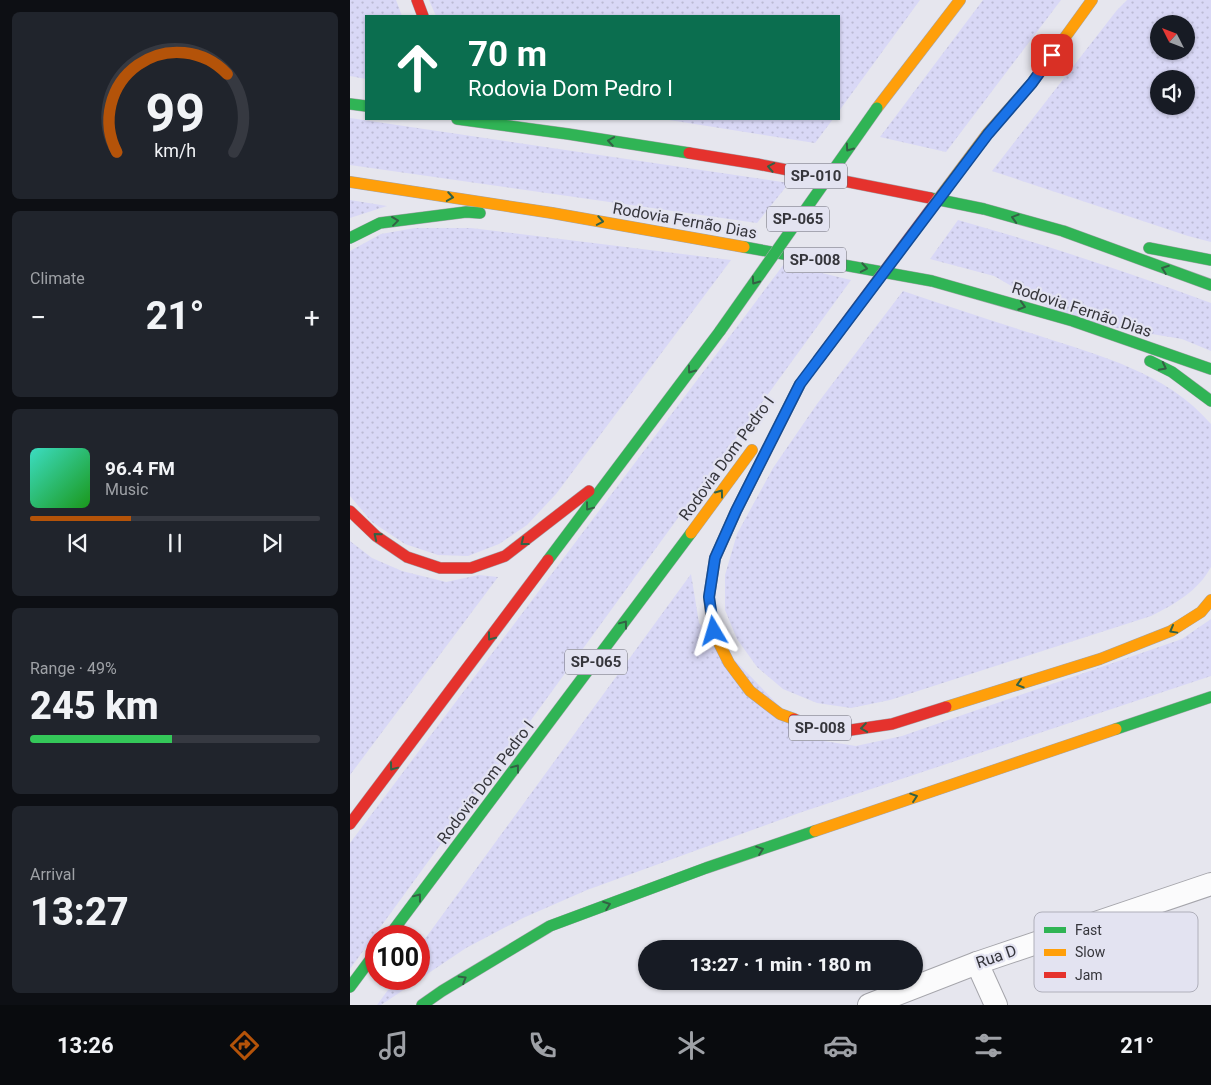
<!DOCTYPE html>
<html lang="en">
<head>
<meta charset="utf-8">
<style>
  body { margin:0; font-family:Roboto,sans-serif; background:#20242c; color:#f1f3f6; height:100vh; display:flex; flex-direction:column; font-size:19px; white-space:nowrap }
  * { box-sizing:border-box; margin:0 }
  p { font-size:16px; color:#9ea1a6 }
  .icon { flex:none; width:28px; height:28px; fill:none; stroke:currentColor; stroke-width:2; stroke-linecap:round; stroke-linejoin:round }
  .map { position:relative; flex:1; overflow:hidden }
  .side { display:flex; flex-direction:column; gap:12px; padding:12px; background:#0d0f14; width:350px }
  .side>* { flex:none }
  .hud { position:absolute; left:15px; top:15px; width:475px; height:105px; border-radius:0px; box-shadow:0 1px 4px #0004; background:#0b6e4f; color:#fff; overflow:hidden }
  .needle { width:32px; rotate:312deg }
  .fabs { position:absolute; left:800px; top:15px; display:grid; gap:10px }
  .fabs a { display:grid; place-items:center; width:45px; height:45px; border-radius:50%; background:#171b24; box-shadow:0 1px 4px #0004; font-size:25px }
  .speed { position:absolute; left:15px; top:925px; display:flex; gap:10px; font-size:25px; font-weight:700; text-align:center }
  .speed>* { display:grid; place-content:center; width:65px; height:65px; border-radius:50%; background:#171b24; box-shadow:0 1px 4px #0004; line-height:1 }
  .speed .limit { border:8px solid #d22; background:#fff; color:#111 }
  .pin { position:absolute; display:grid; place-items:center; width:42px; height:42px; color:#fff; margin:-21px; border-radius:10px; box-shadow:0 2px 8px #0006 }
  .me { position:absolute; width:55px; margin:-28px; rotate:353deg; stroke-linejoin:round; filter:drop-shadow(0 0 4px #0008) }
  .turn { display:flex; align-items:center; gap:18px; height:105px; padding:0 20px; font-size:22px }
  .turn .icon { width:65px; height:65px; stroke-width:2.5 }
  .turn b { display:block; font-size:35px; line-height:42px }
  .big { font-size:38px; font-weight:800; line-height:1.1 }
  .side .widget { flex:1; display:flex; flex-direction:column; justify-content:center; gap:8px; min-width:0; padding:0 18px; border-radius:8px; background:#20242c }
  .side .dial { align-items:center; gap:0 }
  .dial svg { height:130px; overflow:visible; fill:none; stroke:#363941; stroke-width:7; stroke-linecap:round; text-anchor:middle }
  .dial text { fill:#f1f3f6; stroke:none }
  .song { display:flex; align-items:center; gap:15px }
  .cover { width:60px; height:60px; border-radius:8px; background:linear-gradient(135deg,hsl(170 70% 55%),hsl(120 70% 35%)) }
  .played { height:5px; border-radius:2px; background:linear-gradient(90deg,#b45309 35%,#363941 35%) }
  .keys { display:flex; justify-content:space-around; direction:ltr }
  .heat { display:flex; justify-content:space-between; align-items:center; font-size:28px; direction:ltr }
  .charge { height:8px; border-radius:4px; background:linear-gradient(90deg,#34c759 49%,#363941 0) }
  .trip { position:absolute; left:288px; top:940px; width:285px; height:50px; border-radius:25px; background:#171b24; box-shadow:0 1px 4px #0004; font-weight:800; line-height:50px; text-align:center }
  .tabs { display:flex; height:80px; justify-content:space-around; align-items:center; background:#090b0e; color:#9ea1a6 }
  .tabs .icon { width:35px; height:35px }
  .tabs .on { color:#b45309 }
  .tabs b { font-size:22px; color:#f1f3f6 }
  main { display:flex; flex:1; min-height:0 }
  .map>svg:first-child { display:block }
</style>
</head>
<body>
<main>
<section class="side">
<div class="widget dial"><svg viewBox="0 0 100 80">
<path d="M14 69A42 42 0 1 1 86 69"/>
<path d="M14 69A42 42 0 0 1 82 21" stroke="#b45309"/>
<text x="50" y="56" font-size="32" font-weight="700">99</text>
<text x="50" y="72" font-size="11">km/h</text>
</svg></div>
<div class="widget"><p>Climate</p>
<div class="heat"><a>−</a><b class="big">21°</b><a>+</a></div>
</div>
<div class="widget">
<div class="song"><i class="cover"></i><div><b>96.4 FM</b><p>Music</p></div></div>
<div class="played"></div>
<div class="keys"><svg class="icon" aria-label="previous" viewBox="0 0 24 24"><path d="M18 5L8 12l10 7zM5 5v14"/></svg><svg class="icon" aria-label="pause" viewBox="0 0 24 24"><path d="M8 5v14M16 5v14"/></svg><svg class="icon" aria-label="next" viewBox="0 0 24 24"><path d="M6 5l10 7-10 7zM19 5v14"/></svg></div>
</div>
<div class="widget"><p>Range · 49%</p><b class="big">245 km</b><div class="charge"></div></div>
<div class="widget"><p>Arrival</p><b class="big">13:27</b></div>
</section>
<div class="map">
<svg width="861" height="1005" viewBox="0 0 861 1005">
  <defs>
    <pattern id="grass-dots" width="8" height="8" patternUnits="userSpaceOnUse" patternTransform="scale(1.25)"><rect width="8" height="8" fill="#d9d8f6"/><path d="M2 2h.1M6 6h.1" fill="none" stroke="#bbbad4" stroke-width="1.8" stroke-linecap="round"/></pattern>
  </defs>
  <rect width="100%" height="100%" fill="#e6e6ee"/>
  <g fill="url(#grass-dots)" fill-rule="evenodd">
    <polygon points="0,0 46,0 52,16 16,16 16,79 0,76"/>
    <polygon points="79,0 570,0 489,111 489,16 86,16"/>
    <polygon points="633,0 711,0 596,152 530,137"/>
    <path d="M777,0H861V242L838,236L642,171L767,10ZM809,24H836V51H809ZM809,79H836V106H809Z"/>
    <polygon points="0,118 439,183 407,223 0,165"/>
    <polygon points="313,119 483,119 465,143"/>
    <polygon points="0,200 37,206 0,218"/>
    <path d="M608,220C693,244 778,272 861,303V351L832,339L723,321L644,276L580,259Z"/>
    <polygon points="65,228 121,228 381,260 206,494 177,525 149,544 118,556 88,555 55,544 22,522 0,496 0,251 31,234"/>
    <polygon points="434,264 501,280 0,969 0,843"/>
    <path d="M553,291C598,306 642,321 687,335C750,356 816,372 861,424V567C848,591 825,604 801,616L540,700L501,708L467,703L433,689L407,667L387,639L375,610V575L387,534L423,468L467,404Z"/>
    <polygon points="0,541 22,558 52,571 96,582 129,575 148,577 0,775"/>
    <polygon points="341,574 349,623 461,739 506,746 552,736 832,639 861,619 861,676 449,813 237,890 173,918 116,948 31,1005 27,1005 46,979 69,979 69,947"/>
  </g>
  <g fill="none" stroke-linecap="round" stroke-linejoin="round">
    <g stroke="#a5a5ab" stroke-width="24">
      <g id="street">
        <polyline points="627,963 646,1005"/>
        <polyline points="519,1005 627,963 861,884"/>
      </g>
    </g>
    <g stroke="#a5a5ab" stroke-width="12">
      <g id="fast">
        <polyline points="0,104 16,106"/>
        <polyline points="107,119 218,134 339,153"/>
        <polyline points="580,198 634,209 713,231 861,285"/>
        <polyline points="0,238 30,223 116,212 130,213"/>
        <polyline points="394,247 582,281 723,321 861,369"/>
        <polyline points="799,248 861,260"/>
        <polyline points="800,361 822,372 861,401"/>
        <polyline points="198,560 370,331"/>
        <polyline points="766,729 861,697"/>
        <polyline points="39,936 341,533"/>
        <polyline points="0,987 26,952"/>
        <polyline points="72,1005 92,991 200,926 356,868 465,831"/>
      </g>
    </g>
    <g stroke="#a5a5ab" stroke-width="12">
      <g id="slow">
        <polyline points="527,108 610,0"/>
        <polyline points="637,134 682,83 742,0"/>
        <polyline points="0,182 202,213 394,247"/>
        <polyline points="341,533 402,450"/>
        <polyline points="596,707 750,659 821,631 851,612 861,600"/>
        <polyline points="444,719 430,714 400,691 379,663 363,631 359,597 365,558 386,511 450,384"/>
        <polyline points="465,831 766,729"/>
      </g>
    </g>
    <g stroke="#a5a5ab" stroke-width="12">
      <g id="jam">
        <polyline points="67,0 73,16"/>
        <polyline points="339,153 407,164 580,198"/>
        <polyline points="0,511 26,536 57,557 90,568 121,568 155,556 239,491"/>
        <polyline points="444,719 467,728 501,730 542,724 596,707"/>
        <polyline points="0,824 198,560"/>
      </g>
    </g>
    <use href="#street" stroke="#fbfbfc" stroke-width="22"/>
    <use href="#fast" stroke="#30b455" stroke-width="11"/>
    <use href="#slow" stroke="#ff9f0a" stroke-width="11"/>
    <use href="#jam" stroke="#e5322d" stroke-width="11"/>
    <g stroke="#a5a5ab" stroke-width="12" stroke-linecap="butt">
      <polyline id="fast-bridge" points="370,331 527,108"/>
    </g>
    <g stroke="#a5a5ab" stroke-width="12" stroke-linecap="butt">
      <polyline id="slow-bridge" points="586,202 637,134"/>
    </g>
    <g stroke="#a5a5ab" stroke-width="12" stroke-linecap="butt">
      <polyline id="jam-bridge" points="468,360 586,202"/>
    </g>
    <use href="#fast-bridge" stroke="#30b455" stroke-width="11"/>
    <use href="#slow-bridge" stroke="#ff9f0a" stroke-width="11"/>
    <use href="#jam-bridge" stroke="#e5322d" stroke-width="11"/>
  </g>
  <defs><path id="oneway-chevron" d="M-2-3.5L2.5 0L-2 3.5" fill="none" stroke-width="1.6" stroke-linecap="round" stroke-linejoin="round" transform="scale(1.25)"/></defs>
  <g stroke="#336144">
    <use href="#oneway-chevron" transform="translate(261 141) rotate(-171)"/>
    <use href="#oneway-chevron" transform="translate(499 148) rotate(125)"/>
    <use href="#oneway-chevron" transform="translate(421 167) rotate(-169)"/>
    <use href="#oneway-chevron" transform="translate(100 197) rotate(9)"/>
    <use href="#oneway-chevron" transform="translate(665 218) rotate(-164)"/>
    <use href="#oneway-chevron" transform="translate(45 221) rotate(-7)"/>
    <use href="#oneway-chevron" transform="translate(250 221) rotate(10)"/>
    <use href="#oneway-chevron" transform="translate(514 268) rotate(10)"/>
    <use href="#oneway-chevron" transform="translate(815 269) rotate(-160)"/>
    <use href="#oneway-chevron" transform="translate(405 281) rotate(125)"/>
    <use href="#oneway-chevron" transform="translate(672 306) rotate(16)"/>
    <use href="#oneway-chevron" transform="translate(813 367) rotate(27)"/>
    <use href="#oneway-chevron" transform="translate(341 370) rotate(126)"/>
    <use href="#oneway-chevron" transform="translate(370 493) rotate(-54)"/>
    <use href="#oneway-chevron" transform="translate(239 507) rotate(127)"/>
    <use href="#oneway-chevron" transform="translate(27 536) rotate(-141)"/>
    <use href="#oneway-chevron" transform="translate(174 542) rotate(142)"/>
    <use href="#oneway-chevron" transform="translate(274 624) rotate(-53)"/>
    <use href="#oneway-chevron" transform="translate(823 630) rotate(151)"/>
    <use href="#oneway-chevron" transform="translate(141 637) rotate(127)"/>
    <use href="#oneway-chevron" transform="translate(670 684) rotate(163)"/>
    <use href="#oneway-chevron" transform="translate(514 728) rotate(172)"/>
    <use href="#oneway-chevron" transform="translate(43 767) rotate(127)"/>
    <use href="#oneway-chevron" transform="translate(166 768) rotate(-53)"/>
    <use href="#oneway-chevron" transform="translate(564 797) rotate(-19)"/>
    <use href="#oneway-chevron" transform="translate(410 850) rotate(-19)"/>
    <use href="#oneway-chevron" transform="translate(68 897) rotate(-53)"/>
    <use href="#oneway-chevron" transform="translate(257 905) rotate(-20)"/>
    <use href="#oneway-chevron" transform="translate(113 979) rotate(-31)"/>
  </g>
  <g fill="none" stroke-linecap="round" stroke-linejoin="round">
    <g stroke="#114b97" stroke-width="12">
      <polyline id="route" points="364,631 359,597 365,558 386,511 450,384 638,134 682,83 702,55"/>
    </g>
    <use href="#route" stroke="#1a73e8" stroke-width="9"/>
  </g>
  <g text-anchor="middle" stroke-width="4.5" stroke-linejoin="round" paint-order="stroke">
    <g fill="#e3e3f1" stroke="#696972" stroke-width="1">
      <rect x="435" y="163.5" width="62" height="25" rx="4"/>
      <rect x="417" y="206.5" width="62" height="25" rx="4"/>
      <rect x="434" y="247.5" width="62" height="25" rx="4"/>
      <rect x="215" y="649.5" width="62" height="25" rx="4"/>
      <rect x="439" y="715.5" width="62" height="25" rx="4"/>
    </g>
    <g font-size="15" font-weight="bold" fill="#35353b">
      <text x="466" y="181">SP-010</text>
      <text x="448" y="224">SP-065</text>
      <text x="465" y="265">SP-008</text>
      <text x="246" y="667">SP-065</text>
      <text x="470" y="733">SP-008</text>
    </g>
    <g font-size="16" fill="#35353b" stroke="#e3e3f1">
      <text transform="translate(335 220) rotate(10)" y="6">Rodovia Fernão Dias</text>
      <text transform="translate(732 309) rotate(18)" y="6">Rodovia Fernão Dias</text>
      <text transform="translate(376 458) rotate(-54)" y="6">Rodovia Dom Pedro I</text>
      <text transform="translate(135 782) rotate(-53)" y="6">Rodovia Dom Pedro I</text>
      <text transform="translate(646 956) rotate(-19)" y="6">Rua D</text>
    </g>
  </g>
  <rect x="684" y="912" width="164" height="80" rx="8" fill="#e3e3f1" stroke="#afafba" stroke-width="1"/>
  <rect x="694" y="927" width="22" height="6" fill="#30b455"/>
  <rect x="694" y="949" width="22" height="7" fill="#ff9f0a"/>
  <rect x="694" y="972" width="22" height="6" fill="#e5322d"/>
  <g font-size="14" fill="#35353b">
    <text x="725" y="935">Fast</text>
    <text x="725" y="957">Slow</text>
    <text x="725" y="980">Jam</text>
  </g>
</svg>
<div class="fabs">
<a><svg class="needle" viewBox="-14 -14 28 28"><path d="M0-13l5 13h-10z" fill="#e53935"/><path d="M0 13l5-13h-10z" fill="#9ea1a6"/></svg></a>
<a><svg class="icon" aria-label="sound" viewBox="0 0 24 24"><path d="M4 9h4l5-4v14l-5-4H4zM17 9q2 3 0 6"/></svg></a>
</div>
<div class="speed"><div class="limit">100</div></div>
<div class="pin" style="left:702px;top:55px;background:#d93025"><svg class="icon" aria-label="arrive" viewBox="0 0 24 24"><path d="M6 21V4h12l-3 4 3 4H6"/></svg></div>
<svg class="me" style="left:364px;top:631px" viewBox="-20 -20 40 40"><path d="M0-17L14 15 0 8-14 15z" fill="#1a73e8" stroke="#fff" stroke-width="4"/></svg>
<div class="trip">13:27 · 1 min · 180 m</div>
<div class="hud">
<div class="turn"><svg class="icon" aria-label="ahead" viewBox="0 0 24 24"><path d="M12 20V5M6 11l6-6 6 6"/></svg><div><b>70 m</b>Rodovia Dom Pedro I</div></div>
</div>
</div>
</main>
<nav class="tabs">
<b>13:26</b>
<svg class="icon on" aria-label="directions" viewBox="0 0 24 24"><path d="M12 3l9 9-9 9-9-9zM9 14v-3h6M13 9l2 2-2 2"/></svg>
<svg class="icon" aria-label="music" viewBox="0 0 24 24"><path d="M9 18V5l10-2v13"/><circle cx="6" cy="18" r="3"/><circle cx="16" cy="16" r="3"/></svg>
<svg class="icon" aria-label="phone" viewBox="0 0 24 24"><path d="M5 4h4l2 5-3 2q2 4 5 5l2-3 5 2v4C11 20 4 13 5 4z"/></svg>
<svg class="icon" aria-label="climate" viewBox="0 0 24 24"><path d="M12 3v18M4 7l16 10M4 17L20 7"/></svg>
<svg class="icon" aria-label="car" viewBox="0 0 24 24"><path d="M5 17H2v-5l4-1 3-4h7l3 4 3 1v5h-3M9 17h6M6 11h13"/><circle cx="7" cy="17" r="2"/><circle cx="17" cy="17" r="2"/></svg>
<svg class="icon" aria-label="filters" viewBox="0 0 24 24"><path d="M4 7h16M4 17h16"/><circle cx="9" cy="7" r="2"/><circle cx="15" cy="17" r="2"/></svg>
<b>21°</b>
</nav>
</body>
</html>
